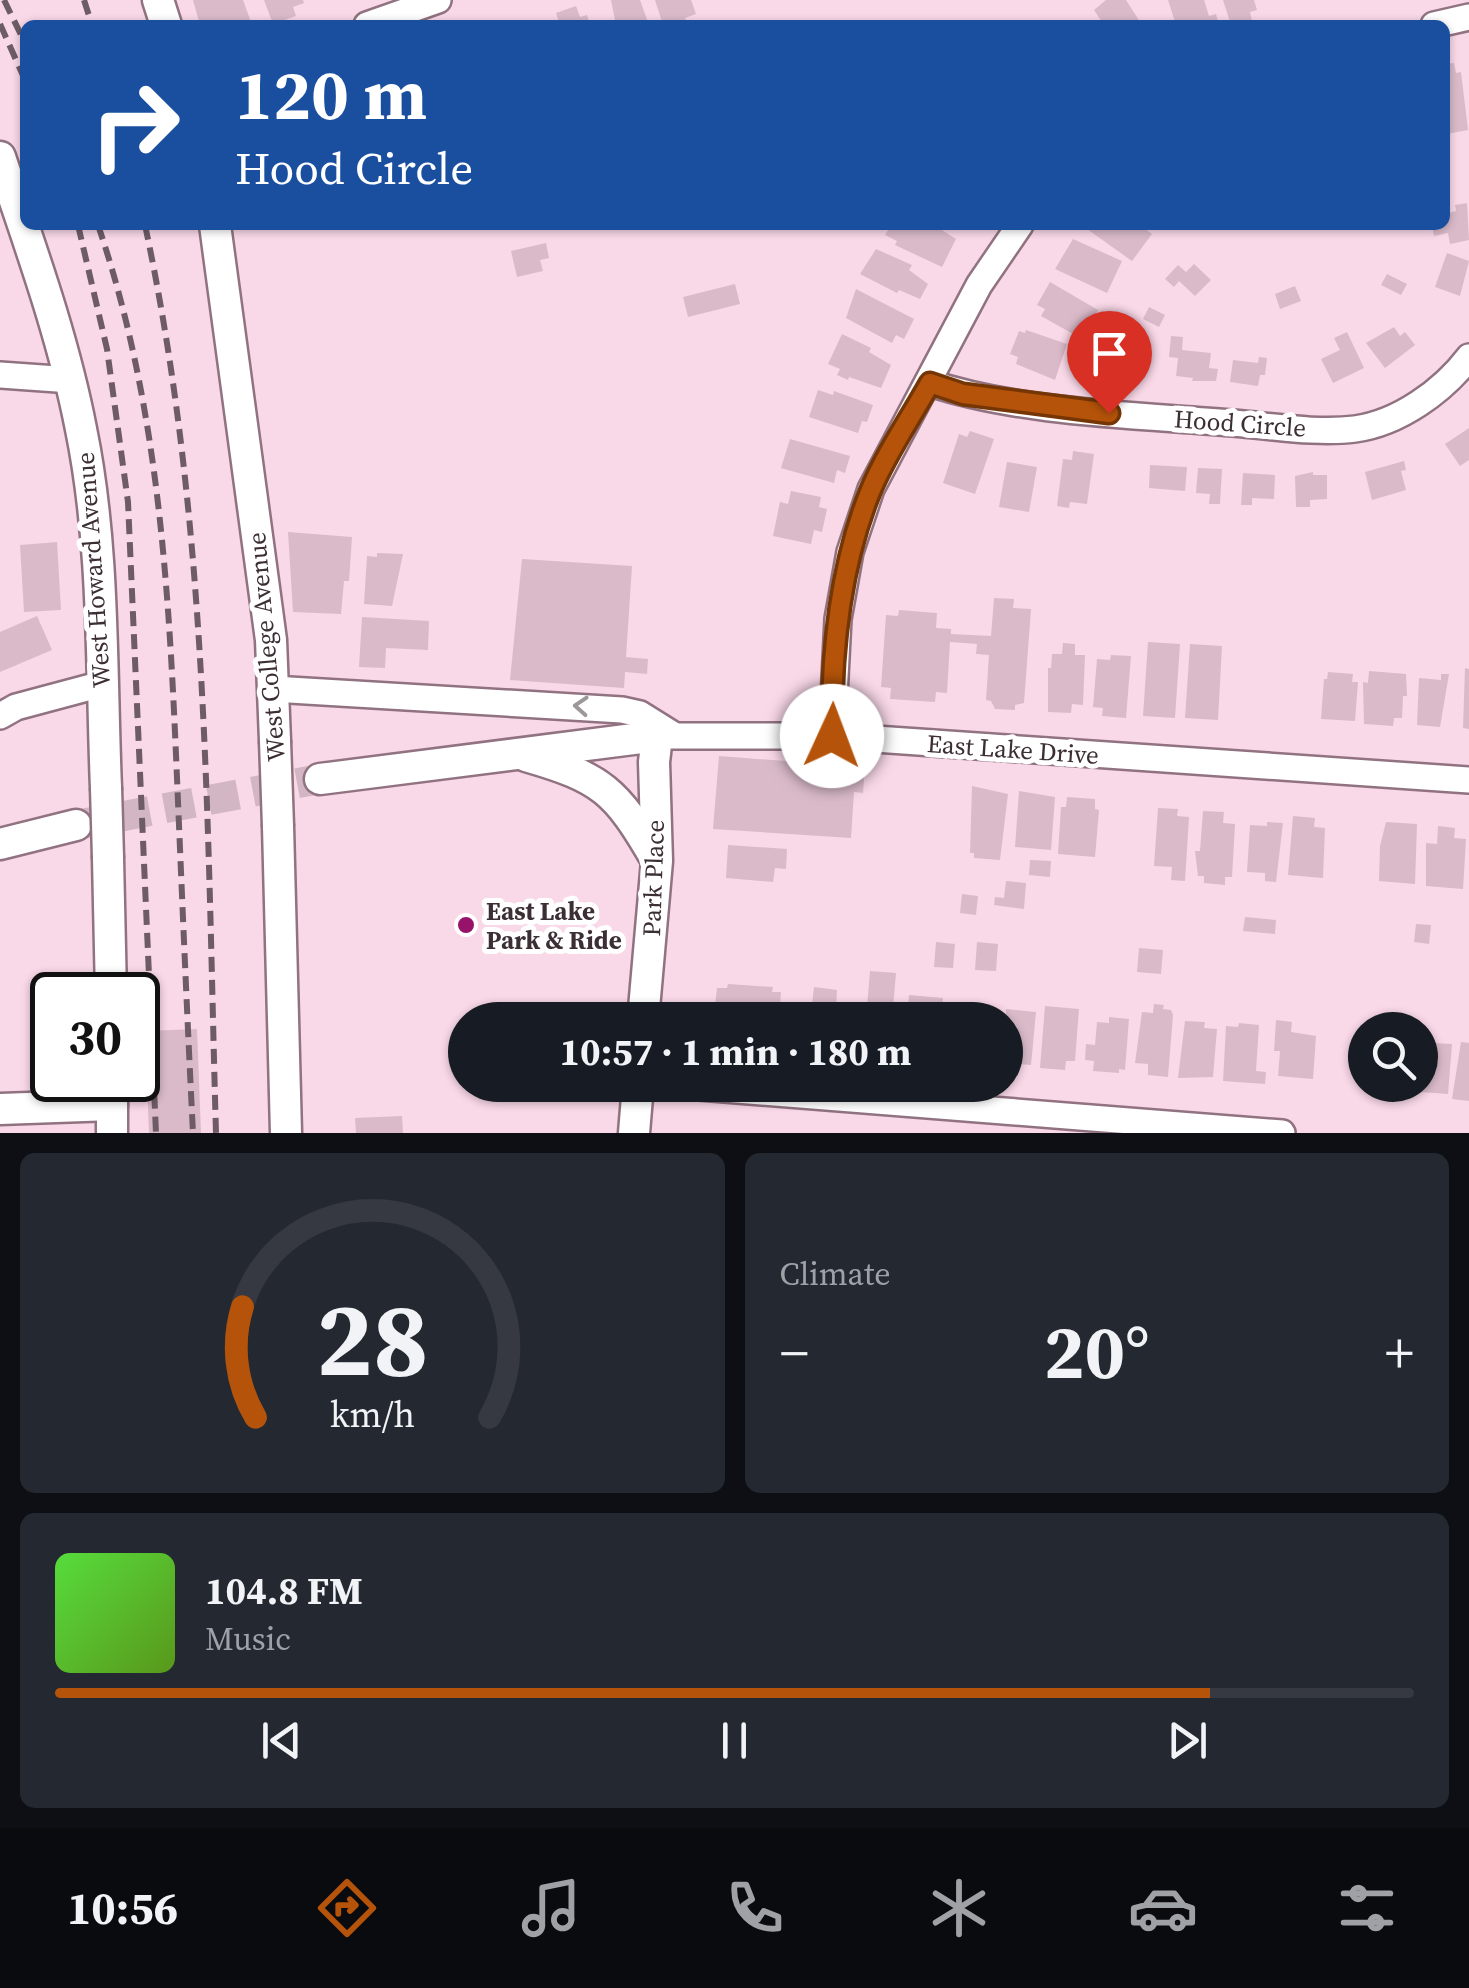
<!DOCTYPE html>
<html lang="en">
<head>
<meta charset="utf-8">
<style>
  body { margin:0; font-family:"Source Serif 4",serif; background:#242831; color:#f1f3f6; height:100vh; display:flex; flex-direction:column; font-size:38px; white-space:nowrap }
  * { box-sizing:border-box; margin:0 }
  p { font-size:32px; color:#9ea1a6 }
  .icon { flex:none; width:55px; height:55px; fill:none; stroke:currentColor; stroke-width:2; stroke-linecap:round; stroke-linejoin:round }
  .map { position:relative; height:1133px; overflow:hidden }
  .details { display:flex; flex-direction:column; gap:20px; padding:20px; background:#0d0f14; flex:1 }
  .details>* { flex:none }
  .banner { position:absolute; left:20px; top:20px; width:1430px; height:210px; border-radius:15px; box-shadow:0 2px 8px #0004; background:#1a4fa0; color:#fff; overflow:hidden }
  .controls { position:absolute; left:1348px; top:1012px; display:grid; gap:20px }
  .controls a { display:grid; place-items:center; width:90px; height:90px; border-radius:50%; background:#171b24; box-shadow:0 2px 8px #0004; font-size:50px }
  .speed { position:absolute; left:30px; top:972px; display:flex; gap:20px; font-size:50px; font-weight:700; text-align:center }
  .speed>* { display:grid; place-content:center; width:130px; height:130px; border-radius:50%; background:#171b24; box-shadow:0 2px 8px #0004; line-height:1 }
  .speed .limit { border:5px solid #111; border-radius:15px; background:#fff; color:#111 }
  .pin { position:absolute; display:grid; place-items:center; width:85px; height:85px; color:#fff; margin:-102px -42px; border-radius:50% 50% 50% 0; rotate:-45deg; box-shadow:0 0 10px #0007 }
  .pin .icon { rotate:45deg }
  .me { position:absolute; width:110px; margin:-55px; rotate:2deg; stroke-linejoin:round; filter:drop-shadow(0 0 8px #0008) }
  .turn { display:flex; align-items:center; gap:35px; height:210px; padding:0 50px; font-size:45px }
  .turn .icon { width:130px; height:130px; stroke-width:2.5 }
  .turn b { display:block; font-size:70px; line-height:85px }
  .big { font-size:75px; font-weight:700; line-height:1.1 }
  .details .tile { flex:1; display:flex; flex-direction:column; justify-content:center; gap:15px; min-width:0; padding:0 35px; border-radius:15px; background:#242831 }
  .details .dial { align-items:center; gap:0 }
  .dial svg { height:260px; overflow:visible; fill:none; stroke:#363941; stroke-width:7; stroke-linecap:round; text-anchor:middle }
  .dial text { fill:#f1f3f6; stroke:none }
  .song { display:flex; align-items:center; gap:30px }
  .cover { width:120px; height:120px; border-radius:15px; background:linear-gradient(135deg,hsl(110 70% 55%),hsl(90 70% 35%)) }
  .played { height:10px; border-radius:5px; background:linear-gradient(90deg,#b45309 85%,#363941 85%) }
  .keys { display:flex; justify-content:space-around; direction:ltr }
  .heat { display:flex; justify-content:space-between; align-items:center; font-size:55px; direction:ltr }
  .details .tiles { flex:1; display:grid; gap:20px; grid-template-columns:1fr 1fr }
  .tile:last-child { grid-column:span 2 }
  .trip { position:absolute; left:448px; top:1002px; width:575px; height:100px; border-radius:50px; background:#171b24; box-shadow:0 2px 8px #0004; font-weight:700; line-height:100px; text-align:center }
  .tab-bar { display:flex; height:160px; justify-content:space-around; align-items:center; background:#090b0e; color:#9ea1a6 }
  .tab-bar .icon { width:70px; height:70px }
  .tab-bar .selected { color:#b45309 }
  .tab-bar b { font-size:45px; color:#f1f3f6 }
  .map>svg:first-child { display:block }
</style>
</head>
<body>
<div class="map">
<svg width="1469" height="1133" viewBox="0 0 1469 1133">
  <rect width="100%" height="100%" fill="#f9d8e8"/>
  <g fill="#dabac9">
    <polygon points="193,0 243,0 251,22 200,25"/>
    <polygon points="264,0 303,0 304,3 293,7 296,16 273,24"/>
    <polygon points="611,0 640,0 649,25 616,25"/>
    <polygon points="655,0 691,0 696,14 685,18 687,23 663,25"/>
    <polygon points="1106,0 1126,0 1142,25 1104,25 1094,10"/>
    <polygon points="1168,0 1204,0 1209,16 1216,14 1219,25 1176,25"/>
    <polygon points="1223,0 1254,0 1257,10 1250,12 1252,21 1231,25"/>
    <polygon points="576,6 580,17 587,15 590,25 560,25 556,13"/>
    <polygon points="1454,63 1456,73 1461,72 1468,130 1447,134 1445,64"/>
    <polygon points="1467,203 1469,240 1450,244 1448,233 1434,236 1432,225 1445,225 1445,214 1456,211 1455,205"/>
    <polygon points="891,225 934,225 956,239 942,267 895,245 897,241 885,235"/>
    <polygon points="1089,225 1140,225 1152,234 1132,261 1087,229"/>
    <polygon points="1073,239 1122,261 1107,293 1055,269"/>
    <polygon points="546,243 549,258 540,260 543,271 517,277 511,251"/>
    <polygon points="876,249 912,265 909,270 928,284 920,299 899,290 897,293 860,274"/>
    <polygon points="1447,253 1469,261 1460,296 1435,287"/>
    <polygon points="1194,264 1211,280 1195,296 1179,281 1174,287 1165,279 1178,265 1186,272"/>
    <polygon points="1387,274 1407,284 1401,295 1381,285"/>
    <polygon points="1050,282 1098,310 1082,339 1041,316 1045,309 1037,305"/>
    <polygon points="735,284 740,304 688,317 683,297"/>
    <polygon points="1295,286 1301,301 1280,309 1275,294"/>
    <polygon points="856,289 914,319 904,339 896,335 892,343 846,318"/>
    <polygon points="1149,307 1165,315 1159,327 1143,319"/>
    <polygon points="1394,327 1400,336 1405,332 1415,345 1385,368 1366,343"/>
    <polygon points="1026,330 1067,344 1055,380 1016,364 1018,357 1010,354 1019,331 1025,333"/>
    <polygon points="1347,332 1364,368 1333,383 1321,359 1340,350 1334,338"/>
    <polygon points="842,334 871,348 869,352 891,365 881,388 849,377 848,380 837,375 840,369 828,364"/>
    <polygon points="1171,336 1183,337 1182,350 1211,353 1209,368 1218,369 1216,381 1192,381 1193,378 1176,376 1178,358 1169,357"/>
    <polygon points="1259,357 1267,358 1265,375 1260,375 1258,386 1230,382 1233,360 1258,363"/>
    <polygon points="818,390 833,395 834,391 873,405 867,422 862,421 858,433 809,417"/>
    <polygon points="1469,428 1469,460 1460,466 1445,444"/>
    <polygon points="970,431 994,439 975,494 943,483 959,434 967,437"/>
    <polygon points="790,439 850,456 845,473 837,470 834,483 781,468"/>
    <polygon points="1073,451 1094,454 1087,504 1070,502 1069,508 1057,506 1063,459 1072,460"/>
    <polygon points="1404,461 1406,470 1401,471 1406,490 1372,500 1365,472"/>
    <polygon points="1007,462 1037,467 1029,512 999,507"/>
    <polygon points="1150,465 1187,467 1185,491 1149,488"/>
    <polygon points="1198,468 1222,469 1220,504 1209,504 1210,494 1196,493"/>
    <polygon points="1313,472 1313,475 1327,475 1327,499 1310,500 1310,507 1296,507 1295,476"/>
    <polygon points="1243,473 1275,475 1274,499 1252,498 1252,505 1241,505"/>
    <polygon points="791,491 821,497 819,507 827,509 822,532 814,530 811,544 773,536 780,502 788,504"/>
    <polygon points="288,532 352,537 349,581 344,581 341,614 293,612"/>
    <polygon points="57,542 61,610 24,612 20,545"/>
    <polygon points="377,553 403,554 392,606 364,604 367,556 377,557"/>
    <polygon points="522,559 632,566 626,657 648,659 647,674 625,672 624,688 510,680"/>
    <polygon points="994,598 1014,599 1013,608 1031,609 1024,703 1015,705 1015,710 995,709 991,701 986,700 989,655 976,654 977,644 950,642 947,693 936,692 935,702 890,699 891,688 881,687 886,615 898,616 899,610 937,613 936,628 951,629 951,634 991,636"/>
    <polygon points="37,616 52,650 0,672 0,632"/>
    <polygon points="362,617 429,621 428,650 386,648 385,668 359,667"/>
    <polygon points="1148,642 1180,644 1175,718 1143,716"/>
    <polygon points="1063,643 1075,644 1075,655 1085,655 1083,705 1072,704 1071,713 1048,712 1048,668 1051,668 1052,654 1062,654"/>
    <polygon points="1190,644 1222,646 1218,720 1185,718"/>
    <polygon points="1111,655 1131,656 1126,718 1102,716 1103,708 1093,707 1097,659 1110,660"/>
    <polygon points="1465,668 1469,669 1469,729 1463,728"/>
    <polygon points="1369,671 1406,674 1407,696 1403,696 1402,718 1394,718 1393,726 1364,724 1363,682 1368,683"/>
    <polygon points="1328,672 1353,674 1352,682 1358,682 1355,721 1321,719 1324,679 1327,679"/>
    <polygon points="1441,674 1449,674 1440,727 1417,725 1419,678 1441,680"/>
    <polygon points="719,756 865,767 863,793 854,792 851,838 713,829"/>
    <polygon points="972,786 1008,794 1000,860 974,858 974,853 970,853"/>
    <polygon points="1019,791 1055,797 1051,850 1015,847"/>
    <polygon points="1067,797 1095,799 1095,809 1099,810 1095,857 1058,854 1061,807 1066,807"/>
    <polygon points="1158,808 1178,809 1177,816 1189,817 1185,881 1171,880 1172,867 1154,866"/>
    <polygon points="1203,811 1224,812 1223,823 1235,824 1232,877 1225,877 1225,885 1204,883 1204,876 1198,876 1195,851 1200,851"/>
    <polygon points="1293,816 1315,818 1314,827 1325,828 1323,878 1288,875"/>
    <polygon points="1267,822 1283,823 1276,882 1265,881 1265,873 1247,872 1250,825 1267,826"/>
    <polygon points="1386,822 1417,824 1415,884 1379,881 1380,846"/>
    <polygon points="1438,826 1455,828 1454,838 1466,839 1463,889 1426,886 1426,843 1437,844"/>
    <polygon points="728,845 787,849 786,869 775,868 773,882 726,878"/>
    <polygon points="1030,860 1051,861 1050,877 1029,875"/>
    <polygon points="1006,881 1026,883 1024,909 994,905 995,897 1004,898"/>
    <polygon points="962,894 978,896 976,915 960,913"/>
    <polygon points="1245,917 1276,920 1275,934 1243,931"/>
    <polygon points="1416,924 1431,925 1429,944 1414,942"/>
    <polygon points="936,942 955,944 953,968 934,967"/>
    <polygon points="977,942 998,944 996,971 975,970"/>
    <polygon points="1139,948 1163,950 1161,974 1137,972"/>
    <polygon points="870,971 896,973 892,1020 866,1020"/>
    <polygon points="728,984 773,987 772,992 781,992 779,1020 714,1016 717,988 727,988"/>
    <polygon points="814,987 837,990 836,1011 820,1009 819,1015 811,1014"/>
    <polygon points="909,995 943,998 941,1020 907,1020"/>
    <polygon points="1154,1004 1164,1005 1163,1009 1171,1010 1173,1015 1168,1077 1148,1075 1148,1064 1135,1063 1142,1012 1153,1013"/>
    <polygon points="957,1005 986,1007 985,1020 956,1020"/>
    <polygon points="1045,1006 1079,1009 1075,1061 1066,1061 1065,1070 1040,1068"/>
    <polygon points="1006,1009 1036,1012 1031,1065 1005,1063"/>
    <polygon points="1109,1017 1129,1019 1125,1070 1119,1069 1119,1073 1093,1071 1094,1061 1085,1060 1086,1044 1095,1045 1097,1022 1109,1023"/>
    <polygon points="1276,1020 1292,1022 1291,1032 1316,1036 1313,1079 1278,1076 1280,1051 1274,1051"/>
    <polygon points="1185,1021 1205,1022 1204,1028 1217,1029 1213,1077 1178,1078"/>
    <polygon points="1239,1023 1259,1025 1256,1071 1266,1072 1265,1084 1223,1081 1226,1026 1238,1027"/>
    <polygon points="197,1029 201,1133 149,1133 145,1031"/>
    <polygon points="1461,1042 1469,1043 1469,1101 1452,1099"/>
    <polygon points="1433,1043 1452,1044 1448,1094 1406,1091 1406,1085 1420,1085 1420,1048 1433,1049"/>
    <polygon points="402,1116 403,1133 356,1133 355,1118"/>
  </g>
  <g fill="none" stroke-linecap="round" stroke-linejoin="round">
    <polyline stroke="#d3b6c4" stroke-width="30" stroke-dasharray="30 15" stroke-linecap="butt" points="76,825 320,779"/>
    <g stroke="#907281" stroke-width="30">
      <g id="minor">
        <polyline points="367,25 438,0"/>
        <polyline points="1434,25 1469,17"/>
        <polyline points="0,375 71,380"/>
        <path d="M930,383C1020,413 1137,415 1233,423C1272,426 1317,434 1355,429C1399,423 1443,391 1469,357"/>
        <polyline points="273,689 622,710 640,714 672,734"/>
        <polyline points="0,716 16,707 102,684"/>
        <polyline points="657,736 832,736 1469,780"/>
        <polyline points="832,736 838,619 850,552 871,489 979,285 1020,225"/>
        <polyline points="674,1085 1282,1133"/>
      </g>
    </g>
    <g stroke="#907281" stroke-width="35">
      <g id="major">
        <polyline points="158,0 166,25"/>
        <path d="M0,157C30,246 63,336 81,429C105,546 101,670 106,788"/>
        <polyline points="215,225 271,640 275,741"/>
        <path d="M526,756C602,778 616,790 656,859"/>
        <polyline points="320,779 657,736 654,762 657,861 643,1020"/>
        <polyline points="278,826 286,1133"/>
        <polyline points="0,844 76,825"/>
        <polyline points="108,858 111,995"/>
        <polyline points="112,1080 112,1133"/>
        <polyline points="0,1109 112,1105"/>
        <polyline points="634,1133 638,1085"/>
      </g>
    </g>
    <use href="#minor" stroke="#fff" stroke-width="25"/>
    <use href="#major" stroke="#fff" stroke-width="30"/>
    <g stroke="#6e5c65" stroke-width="6" stroke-dasharray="15 8" stroke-linecap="butt">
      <polyline points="4,0 25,43"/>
      <polyline points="84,0 92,25"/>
      <polyline points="0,24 25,80"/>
      <polyline points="78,225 107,349 128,502 156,1133"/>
      <path d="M98,225C159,404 169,590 177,778C182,896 187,1015 193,1133"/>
      <path d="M145,225C209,524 207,829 216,1133"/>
    </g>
    <g stroke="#907281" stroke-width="35" stroke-linecap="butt">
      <g id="major-bridge">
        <polyline points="275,741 278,826"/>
        <polyline points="106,788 108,858"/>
      </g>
    </g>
    <use href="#major-bridge" stroke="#fff" stroke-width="30"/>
  </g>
  <defs><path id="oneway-chevron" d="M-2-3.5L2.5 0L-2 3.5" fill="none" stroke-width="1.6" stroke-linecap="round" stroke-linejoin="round" transform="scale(2.5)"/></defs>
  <use stroke="#9d969a" href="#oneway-chevron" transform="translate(581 706) rotate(-176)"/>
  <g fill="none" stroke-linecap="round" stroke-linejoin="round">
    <g stroke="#753606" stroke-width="25">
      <path id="route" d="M832,736C831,654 839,569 870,492C885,455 910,419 930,383L963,394L1109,413"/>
    </g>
    <use href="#route" stroke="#b45309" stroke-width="18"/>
  </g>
  <circle fill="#971369" stroke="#fff" stroke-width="4" cx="466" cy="925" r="10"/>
  <g text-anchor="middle" stroke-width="10" stroke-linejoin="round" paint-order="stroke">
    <g font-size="25" fill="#3b2e34" stroke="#fff">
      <text transform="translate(1240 423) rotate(4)" y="9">Hood Circle</text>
      <text transform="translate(93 570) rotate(-94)" y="9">West Howard Avenue</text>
      <text transform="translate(266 647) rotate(-95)" y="9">West College Avenue</text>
      <text transform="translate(1013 749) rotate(4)" y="9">East Lake Drive</text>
      <text transform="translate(653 878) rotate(-88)" y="9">Park Place</text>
    </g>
    <g font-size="25" font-weight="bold" fill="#3b2e34" stroke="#fff" text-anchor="start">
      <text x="486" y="920">East Lake<tspan x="486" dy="29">Park &amp; Ride</tspan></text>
    </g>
  </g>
</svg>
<div class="controls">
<a><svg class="icon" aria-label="search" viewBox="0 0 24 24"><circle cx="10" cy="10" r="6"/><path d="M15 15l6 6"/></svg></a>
</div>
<div class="speed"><div class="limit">30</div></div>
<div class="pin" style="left:1109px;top:413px;background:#d93025"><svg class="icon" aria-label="arrive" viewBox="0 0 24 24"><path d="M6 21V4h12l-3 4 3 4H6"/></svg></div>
<svg class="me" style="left:832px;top:736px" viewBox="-20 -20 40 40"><circle r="19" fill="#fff"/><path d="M0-13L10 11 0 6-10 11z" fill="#b45309"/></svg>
<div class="trip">10:57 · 1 min · 180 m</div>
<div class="banner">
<div class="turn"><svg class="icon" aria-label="right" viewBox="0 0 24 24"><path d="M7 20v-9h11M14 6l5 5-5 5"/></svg><div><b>120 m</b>Hood Circle</div></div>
</div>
</div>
<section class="details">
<div class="tiles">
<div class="tile dial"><svg viewBox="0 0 100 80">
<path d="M14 69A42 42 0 1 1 86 69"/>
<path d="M14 69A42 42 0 0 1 10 35" stroke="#b45309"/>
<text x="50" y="56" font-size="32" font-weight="700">28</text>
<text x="50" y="72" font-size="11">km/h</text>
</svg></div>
<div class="tile"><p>Climate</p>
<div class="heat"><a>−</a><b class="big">20°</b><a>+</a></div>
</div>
<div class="tile">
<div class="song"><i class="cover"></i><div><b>104.8 FM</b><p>Music</p></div></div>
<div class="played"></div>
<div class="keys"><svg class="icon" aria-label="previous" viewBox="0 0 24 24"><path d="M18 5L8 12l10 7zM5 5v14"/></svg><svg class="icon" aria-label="pause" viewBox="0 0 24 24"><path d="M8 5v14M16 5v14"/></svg><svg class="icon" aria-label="next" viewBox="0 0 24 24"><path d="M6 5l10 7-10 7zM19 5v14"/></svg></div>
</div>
</div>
</section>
<nav class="tab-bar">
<b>10:56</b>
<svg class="icon selected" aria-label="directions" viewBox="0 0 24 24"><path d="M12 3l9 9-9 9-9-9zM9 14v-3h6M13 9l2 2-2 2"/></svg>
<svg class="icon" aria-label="music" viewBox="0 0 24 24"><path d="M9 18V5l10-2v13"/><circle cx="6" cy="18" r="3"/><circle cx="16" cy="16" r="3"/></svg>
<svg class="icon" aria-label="phone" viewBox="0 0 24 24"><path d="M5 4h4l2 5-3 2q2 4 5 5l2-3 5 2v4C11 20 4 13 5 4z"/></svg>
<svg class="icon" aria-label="climate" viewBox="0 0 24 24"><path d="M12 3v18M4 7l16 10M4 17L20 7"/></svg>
<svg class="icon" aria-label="car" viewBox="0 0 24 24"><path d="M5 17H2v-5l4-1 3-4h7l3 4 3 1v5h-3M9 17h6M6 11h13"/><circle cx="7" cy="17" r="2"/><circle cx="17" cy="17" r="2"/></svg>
<svg class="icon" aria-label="filters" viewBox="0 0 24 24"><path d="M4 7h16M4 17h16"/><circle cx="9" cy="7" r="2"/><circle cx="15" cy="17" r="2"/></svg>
</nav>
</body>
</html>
